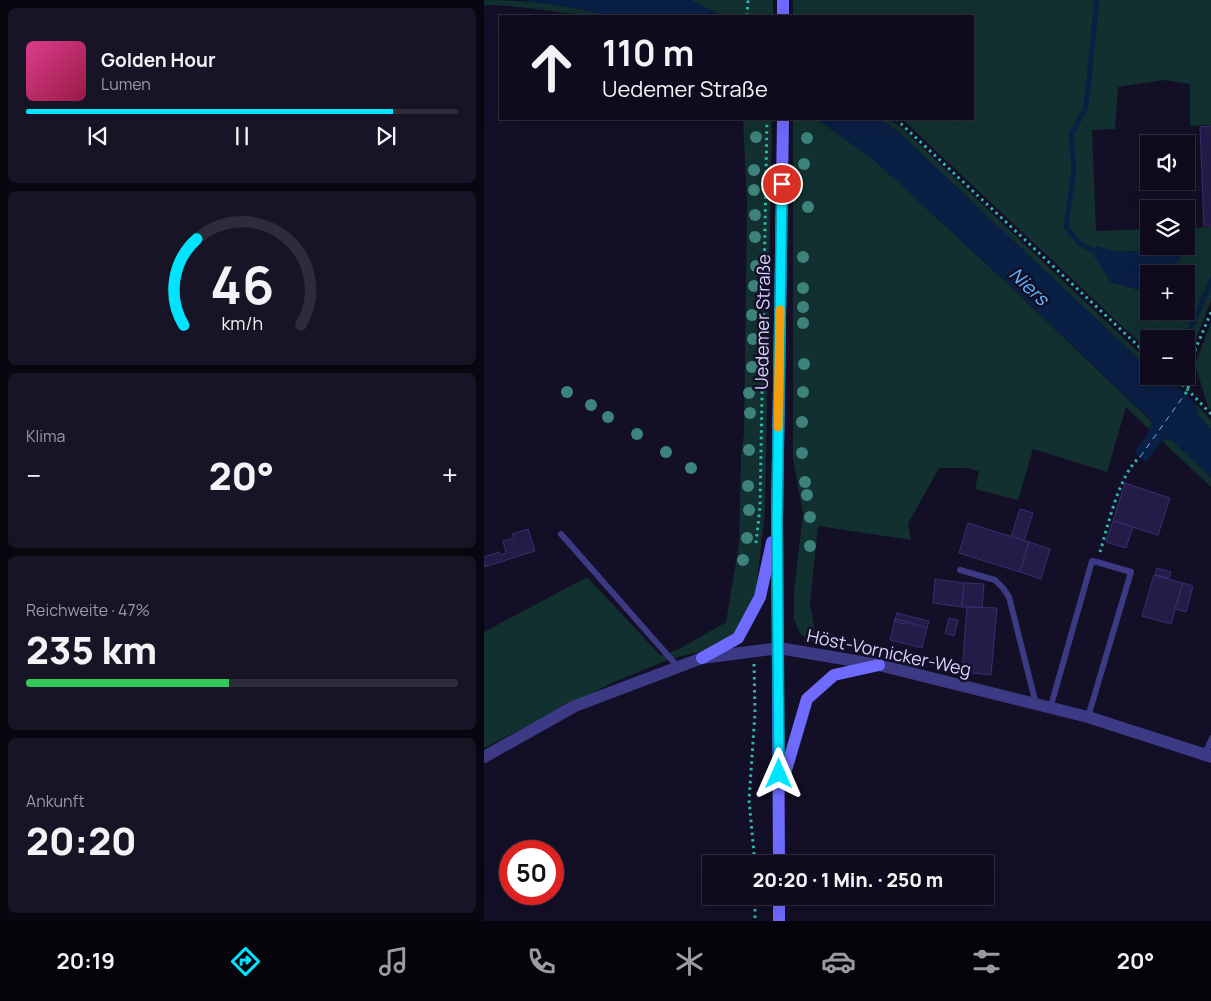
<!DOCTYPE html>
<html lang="de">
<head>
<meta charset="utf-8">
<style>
  body { margin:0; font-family:Manrope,sans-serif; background:#171425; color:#f1f3f6; height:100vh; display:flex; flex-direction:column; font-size:19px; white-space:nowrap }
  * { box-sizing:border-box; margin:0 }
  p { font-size:16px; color:#9b9ba3 }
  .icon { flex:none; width:28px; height:28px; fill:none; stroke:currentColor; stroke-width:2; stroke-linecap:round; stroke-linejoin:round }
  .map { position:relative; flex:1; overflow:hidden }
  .sheet { display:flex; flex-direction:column; gap:8px; padding:8px; background:#08060f; width:484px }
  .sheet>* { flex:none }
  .top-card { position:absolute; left:15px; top:15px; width:475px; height:105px; border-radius:0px; box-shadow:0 5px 20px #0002,0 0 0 1px #2e2b3b; background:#0e0b1c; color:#f1f3f6; overflow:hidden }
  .tools { position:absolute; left:656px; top:135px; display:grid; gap:10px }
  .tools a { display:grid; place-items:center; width:55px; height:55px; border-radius:0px; background:#0e0b1c; box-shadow:0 5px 20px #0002,0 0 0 1px #2e2b3b; font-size:25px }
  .speed { position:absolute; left:15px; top:840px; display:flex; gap:10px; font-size:25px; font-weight:700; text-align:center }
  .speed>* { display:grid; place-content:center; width:65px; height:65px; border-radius:50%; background:#0e0b1c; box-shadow:0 5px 20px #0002,0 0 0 1px #2e2b3b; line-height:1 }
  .speed .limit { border:8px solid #d22; background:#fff; color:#111 }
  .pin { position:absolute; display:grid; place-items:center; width:42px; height:42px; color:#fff; margin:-21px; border:2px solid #fff; border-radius:50%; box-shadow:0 1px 5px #0007 }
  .me { position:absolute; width:55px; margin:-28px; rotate:0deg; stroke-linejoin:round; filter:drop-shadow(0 0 4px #0008) }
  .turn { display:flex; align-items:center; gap:18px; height:105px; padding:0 20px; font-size:22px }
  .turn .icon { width:65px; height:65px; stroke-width:2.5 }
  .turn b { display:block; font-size:35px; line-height:42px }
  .big { font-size:38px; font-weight:800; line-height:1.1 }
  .sheet .tile { flex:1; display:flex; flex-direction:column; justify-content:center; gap:8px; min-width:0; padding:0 18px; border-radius:8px; background:#171425 }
  .sheet .dial { align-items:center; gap:0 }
  .dial svg { height:130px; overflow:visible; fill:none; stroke:#2e2b3b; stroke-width:7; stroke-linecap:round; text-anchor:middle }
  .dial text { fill:#f1f3f6; stroke:none }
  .song { display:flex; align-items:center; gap:15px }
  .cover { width:60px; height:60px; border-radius:8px; background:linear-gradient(135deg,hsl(330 70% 55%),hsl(340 70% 35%)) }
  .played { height:5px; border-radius:2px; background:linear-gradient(90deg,#00e5ff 85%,#2e2b3b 85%) }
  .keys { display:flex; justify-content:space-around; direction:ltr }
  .heat { display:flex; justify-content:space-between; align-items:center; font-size:28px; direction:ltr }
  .charge { height:8px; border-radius:4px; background:linear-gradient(90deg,#34c759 47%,#2e2b3b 0) }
  .trip { position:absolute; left:218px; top:855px; width:292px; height:50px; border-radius:0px; background:#0e0b1c; box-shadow:0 5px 20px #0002,0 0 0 1px #2e2b3b; font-weight:800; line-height:50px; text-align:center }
  .tabs { display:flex; height:80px; justify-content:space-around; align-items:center; background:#06040b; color:#9b9ba3 }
  .tabs .icon { width:35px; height:35px }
  .tabs .active { color:#00e5ff }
  .tabs b { font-size:22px; color:#f1f3f6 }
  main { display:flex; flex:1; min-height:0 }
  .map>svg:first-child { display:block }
</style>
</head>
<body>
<main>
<section class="sheet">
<div class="tile">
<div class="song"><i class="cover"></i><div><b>Golden Hour</b><p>Lumen</p></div></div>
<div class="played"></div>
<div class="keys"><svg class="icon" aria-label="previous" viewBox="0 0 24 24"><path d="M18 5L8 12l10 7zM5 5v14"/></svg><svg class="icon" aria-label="pause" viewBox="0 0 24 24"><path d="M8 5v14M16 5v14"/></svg><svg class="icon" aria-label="next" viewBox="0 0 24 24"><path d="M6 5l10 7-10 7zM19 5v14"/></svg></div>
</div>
<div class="tile dial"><svg viewBox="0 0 100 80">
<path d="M14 69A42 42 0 1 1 86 69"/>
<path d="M14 69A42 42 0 0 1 22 16" stroke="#00e5ff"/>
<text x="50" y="56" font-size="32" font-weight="700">46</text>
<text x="50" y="72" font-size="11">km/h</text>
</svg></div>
<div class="tile"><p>Klima</p>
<div class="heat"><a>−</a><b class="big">20°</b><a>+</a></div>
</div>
<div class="tile"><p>Reichweite · 47%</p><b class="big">235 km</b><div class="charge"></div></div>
<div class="tile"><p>Ankunft</p><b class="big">20:20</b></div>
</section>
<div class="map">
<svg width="728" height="921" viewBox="0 0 728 921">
  <rect width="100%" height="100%" fill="#130f26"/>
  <g fill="#12302f" fill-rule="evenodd">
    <path d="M0,0C42,0 84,4 124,16C82,16 42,5 0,5Z"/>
    <polygon points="206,0 289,0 289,16 239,16"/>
    <path d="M309,0H727V125L706,126V84L680,80L634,87L631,129L608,130L612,231L665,229V246H702L703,228L727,227V301L703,361L702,339H665V350L658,345L418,119H489V16H309ZM612,246L634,252L685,249L698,247L700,253L682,274H702V311H665V288L655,290L627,282L610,255Z"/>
    <polygon points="259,119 288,119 281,510 272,591 260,622 243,641 230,648 186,659 130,682 0,748 0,632 103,577 177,656 197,648 242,622 255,544 257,455 260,434 263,203"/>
    <polygon points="309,119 333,119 389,159 524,284 668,422 666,430 642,407 623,472 549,449 534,500 491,489 495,471 483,468 455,468 424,524 427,540 334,526 326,603 333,644 317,635 310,620 310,591 319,513 309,459"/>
    <polygon points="395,119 405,119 417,127 665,362 665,369 413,131"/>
    <polygon points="727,323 727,410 724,407 711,364"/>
    <polygon points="711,403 727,420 727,429 714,415"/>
    <polygon points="685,438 727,477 727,487 678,441"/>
  </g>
  <g fill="#0a1f44">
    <polygon points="37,0 206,0 239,16 124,16 102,10"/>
    <polygon points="333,119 395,119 413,131 665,369 665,376 672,376 675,379 683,377 711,403 714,415 727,429 727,477 685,438 678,441 662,462 650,453 666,430 668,421 524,284 389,159"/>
    <polygon points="612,246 634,252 685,249 698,246 700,253 682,274 665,274 665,288 655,290 627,282 610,256"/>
  </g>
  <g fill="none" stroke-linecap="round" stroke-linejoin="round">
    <g stroke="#0a1f44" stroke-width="5">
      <polyline points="613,0 602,107 587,135 590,168 582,227 596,244 616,254"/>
      <polyline points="702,339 728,279"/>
    </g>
    <polyline stroke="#62b6ff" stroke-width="1" stroke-dasharray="6 5" stroke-linecap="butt" points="656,457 701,394"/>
  </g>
  <g fill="#241b47" stroke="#3b2d73">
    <polygon points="728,126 728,226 720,226 716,127"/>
    <polygon points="641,483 686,498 674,535 629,521"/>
    <polygon points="536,509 549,513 540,541 527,537"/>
    <polygon points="629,521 649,527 642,548 622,542"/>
    <polygon points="484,523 545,542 536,572 475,553"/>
    <polygon points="44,529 51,551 0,567 0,557 15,552 16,555 22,553 19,541 30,538 28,534"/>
    <polygon points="545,542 566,549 557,579 536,572"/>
    <polygon points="673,568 687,572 685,578 671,575"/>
    <polygon points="670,575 699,583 687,624 658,616"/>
    <polygon points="451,579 480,583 478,607 449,603"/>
    <polygon points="480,583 500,584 498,607 478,607"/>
    <polygon points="699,583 709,586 702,612 691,609"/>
    <polygon points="483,607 513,608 507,675 478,672"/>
    <polygon points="413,613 445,621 443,628 411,619"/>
    <polygon points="465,618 474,620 470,636 461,633"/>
    <polygon points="411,619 412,622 422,624 423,622 443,628 438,648 406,640"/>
    <polygon points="412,619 423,622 422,624 412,622"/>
  </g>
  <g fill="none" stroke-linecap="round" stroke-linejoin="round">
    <g stroke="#2fb8b0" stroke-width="3" stroke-dasharray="2.5 4" stroke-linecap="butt">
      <polyline points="263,16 264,0"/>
      <polyline points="412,119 665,356"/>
      <polyline points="688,376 704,390 728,415"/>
      <polyline points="701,394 704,390 706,362 728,310"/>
      <polyline points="272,543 276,507 283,119"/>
      <path d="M616,552C624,526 635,474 656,457"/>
      <polyline points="270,664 271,713 265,800 271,864"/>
      <polyline points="271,896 271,921"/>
    </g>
    <g stroke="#3d3a85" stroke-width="6">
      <polyline points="77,534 194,667"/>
      <polyline points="476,570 511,580 519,588 525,597 552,704"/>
      <polyline points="566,709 608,561 613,562 647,572 604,717"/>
      <polyline points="721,754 728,738"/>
    </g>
    <polyline stroke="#3d3a85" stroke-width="12" points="0,757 91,706 218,658 295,648 395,665 604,717 728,757"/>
    <g stroke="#6f6bff" stroke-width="12">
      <polyline points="299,0 299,16"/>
      <polyline points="218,658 254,638 276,597 288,542"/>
      <polyline points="300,777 323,699 350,675 395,665"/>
      <polyline points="295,864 293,520 299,119"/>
      <polyline points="295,921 295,896"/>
    </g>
  </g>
  <g fill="#3d827b">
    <circle cx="272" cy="137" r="6"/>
    <circle cx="323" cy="138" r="6"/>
    <circle cx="320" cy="164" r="6"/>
    <circle cx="270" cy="170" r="6"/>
    <circle cx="270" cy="190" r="6"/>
    <circle cx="324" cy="207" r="6"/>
    <circle cx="271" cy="215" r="6"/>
    <circle cx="271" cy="237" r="6"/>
    <circle cx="319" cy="257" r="6"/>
    <circle cx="272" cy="266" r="6"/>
    <circle cx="270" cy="286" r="6"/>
    <circle cx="319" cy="288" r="6"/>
    <circle cx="319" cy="307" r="6"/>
    <circle cx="268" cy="315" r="6"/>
    <circle cx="319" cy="323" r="6"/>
    <circle cx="269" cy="339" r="6"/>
    <circle cx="320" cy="364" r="6"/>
    <circle cx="268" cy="367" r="6"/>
    <circle cx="83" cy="392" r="6"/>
    <circle cx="319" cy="392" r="6"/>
    <circle cx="265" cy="393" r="6"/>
    <circle cx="107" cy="405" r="6"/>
    <circle cx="266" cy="413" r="6"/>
    <circle cx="124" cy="417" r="6"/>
    <circle cx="318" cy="422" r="6"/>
    <circle cx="153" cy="434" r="6"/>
    <circle cx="265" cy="450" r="6"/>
    <circle cx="182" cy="452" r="6"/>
    <circle cx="318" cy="453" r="6"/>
    <circle cx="207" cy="468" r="6"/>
    <circle cx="321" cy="482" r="6"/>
    <circle cx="264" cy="486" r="6"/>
    <circle cx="323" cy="495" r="6"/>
    <circle cx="265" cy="510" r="6"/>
    <circle cx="326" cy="517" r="6"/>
    <circle cx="263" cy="538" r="6"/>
    <circle cx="326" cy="546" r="6"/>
    <circle cx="259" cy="560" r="6"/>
  </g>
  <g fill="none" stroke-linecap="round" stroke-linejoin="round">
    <g stroke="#0095a6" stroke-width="12">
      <polyline id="route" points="295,774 293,520 298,184"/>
    </g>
    <use href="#route" stroke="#00e5ff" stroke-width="9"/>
    <polyline stroke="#f59e0b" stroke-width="9" points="294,427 296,310"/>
  </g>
  <g text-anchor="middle" stroke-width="5" stroke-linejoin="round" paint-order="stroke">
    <g font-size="18" fill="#d9d4ff" stroke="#130f26">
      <text transform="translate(279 322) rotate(-89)" y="6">Uedemer Straße</text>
      <text transform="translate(405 653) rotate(12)" y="6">Höst-Vornicker-Weg</text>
    </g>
    <g font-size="19" font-style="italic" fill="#62b6ff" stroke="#130f26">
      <text transform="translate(545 286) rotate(43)" y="7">Niers</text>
    </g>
  </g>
</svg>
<div class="tools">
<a><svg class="icon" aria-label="sound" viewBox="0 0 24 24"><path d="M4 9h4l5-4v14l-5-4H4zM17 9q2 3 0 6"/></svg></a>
<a><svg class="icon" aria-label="layers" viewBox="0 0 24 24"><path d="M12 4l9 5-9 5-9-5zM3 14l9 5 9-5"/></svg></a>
<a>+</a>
<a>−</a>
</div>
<div class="speed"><div class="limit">50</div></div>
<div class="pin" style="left:298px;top:184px;background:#d93025"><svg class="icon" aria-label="arrive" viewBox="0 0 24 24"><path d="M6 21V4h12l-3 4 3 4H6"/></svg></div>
<svg class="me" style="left:295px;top:774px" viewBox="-20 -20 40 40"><path d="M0-17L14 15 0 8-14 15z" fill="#00e5ff" stroke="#fff" stroke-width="4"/></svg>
<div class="trip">20:20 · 1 Min. · 250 m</div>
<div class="top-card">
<div class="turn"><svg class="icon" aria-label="ahead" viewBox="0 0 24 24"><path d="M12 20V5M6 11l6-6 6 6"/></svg><div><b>110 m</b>Uedemer Straße</div></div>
</div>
</div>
</main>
<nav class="tabs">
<b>20:19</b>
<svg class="icon active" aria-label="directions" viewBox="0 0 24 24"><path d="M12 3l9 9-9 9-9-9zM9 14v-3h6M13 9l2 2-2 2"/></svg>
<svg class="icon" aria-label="music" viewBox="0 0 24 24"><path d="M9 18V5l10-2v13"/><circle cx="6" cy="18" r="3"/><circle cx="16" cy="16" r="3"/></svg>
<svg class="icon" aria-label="phone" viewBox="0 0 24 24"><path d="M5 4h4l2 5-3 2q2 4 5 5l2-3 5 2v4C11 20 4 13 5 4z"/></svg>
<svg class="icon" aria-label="climate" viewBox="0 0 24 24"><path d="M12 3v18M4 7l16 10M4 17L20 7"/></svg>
<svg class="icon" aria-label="car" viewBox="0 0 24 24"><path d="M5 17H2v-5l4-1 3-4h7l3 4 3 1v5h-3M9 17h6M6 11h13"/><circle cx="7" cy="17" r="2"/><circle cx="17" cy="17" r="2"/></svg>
<svg class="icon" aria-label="filters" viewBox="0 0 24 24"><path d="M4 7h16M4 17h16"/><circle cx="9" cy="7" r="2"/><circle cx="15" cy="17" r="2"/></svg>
<b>20°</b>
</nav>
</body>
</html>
